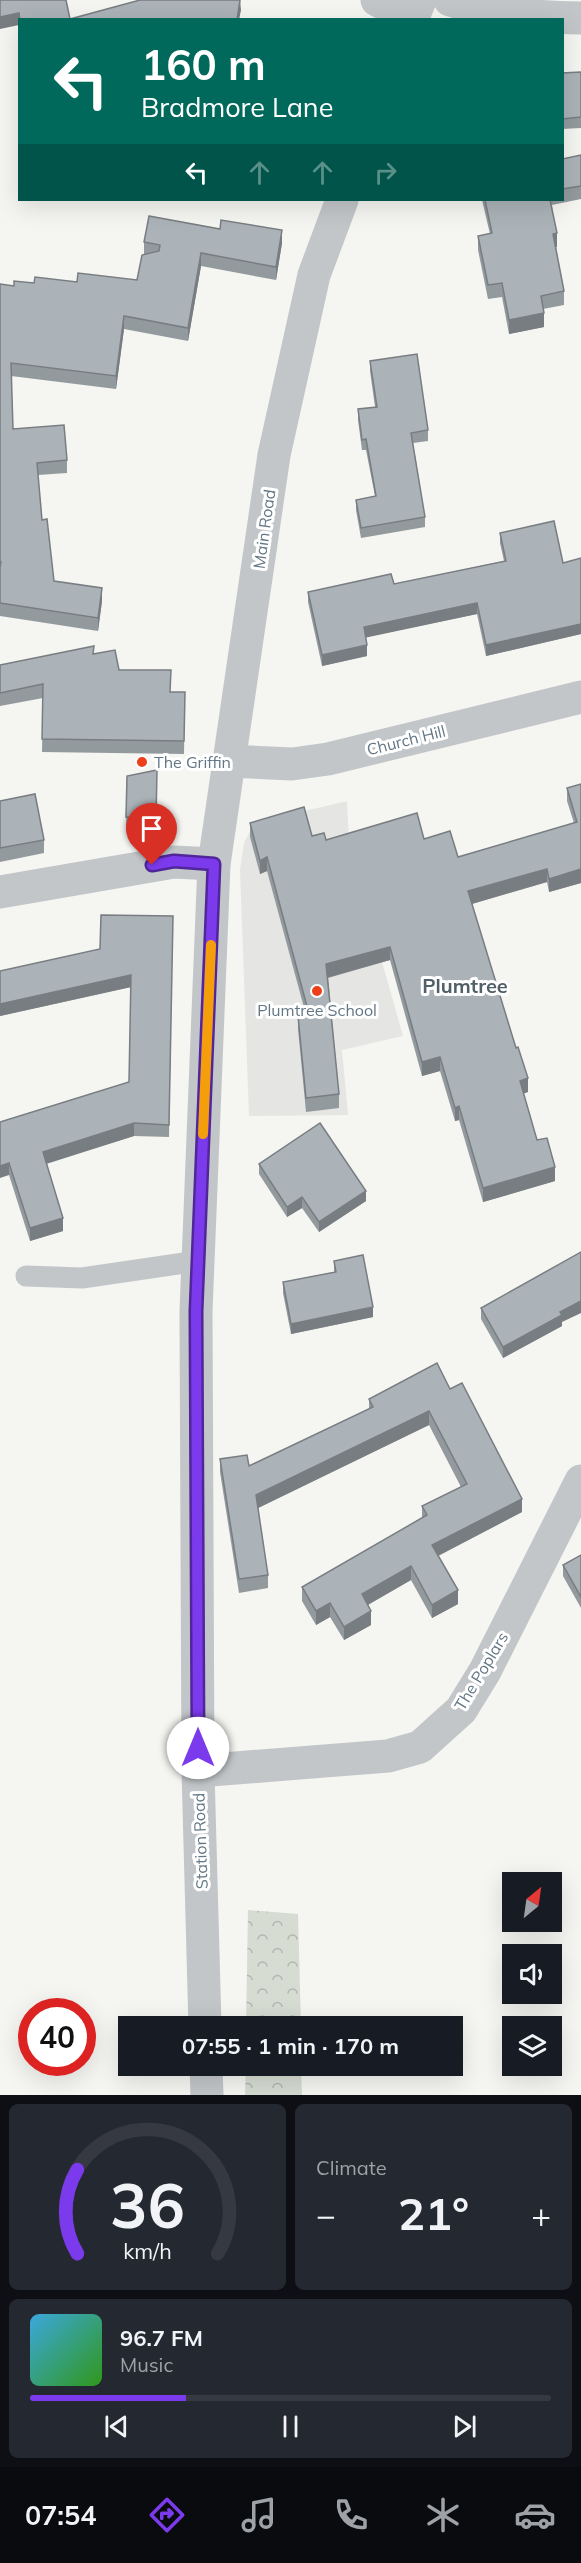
<!DOCTYPE html>
<html lang="en">
<head>
<meta charset="utf-8">
<style>
  body { margin:0; font-family:Mulish,sans-serif; background:#242831; color:#f1f3f6; height:100vh; display:flex; flex-direction:column; font-size:22px; white-space:nowrap }
  * { box-sizing:border-box; margin:0 }
  p { font-size:20px; color:#9ea1a6 }
  .icon { flex:none; width:33px; height:33px; fill:none; stroke:currentColor; stroke-width:2; stroke-linecap:round; stroke-linejoin:round }
  .map { position:relative; height:2095px; overflow:hidden }
  .details { display:flex; flex-direction:column; gap:9px; padding:9px; background:#0d0f14; flex:1 }
  .details>* { flex:none }
  .hud { position:absolute; left:18px; top:18px; width:546px; height:183px; border-radius:0px; box-shadow:0 6px 24px #0002; background:#00695c; color:#fff; overflow:hidden }
  .needle { width:39px; rotate:29deg }
  .controls { position:absolute; left:502px; top:1872px; display:grid; gap:12px }
  .controls a { display:grid; place-items:center; width:60px; height:60px; border-radius:0px; background:#171b24; box-shadow:0 6px 24px #0002; font-size:30px }
  .speed { position:absolute; left:18px; top:1998px; display:flex; gap:12px; font-size:30px; font-weight:700; text-align:center }
  .speed>* { display:grid; place-content:center; width:78px; height:78px; border-radius:50%; background:#171b24; box-shadow:0 6px 24px #0002; line-height:1 }
  .speed .limit { border:9px solid #d22; background:#fff; color:#111 }
  .pin { position:absolute; display:grid; place-items:center; width:51px; height:51px; color:#fff; margin:-62px -26px; border-radius:50% 50% 50% 0; rotate:-45deg; box-shadow:0 0 6px #0007 }
  .pin .icon { rotate:45deg }
  .me { position:absolute; width:66px; margin:-33px; rotate:0deg; stroke-linejoin:round; filter:drop-shadow(0 0 4px #0008) }
  .turn { display:flex; align-items:center; gap:21px; height:126px; padding:0 24px; font-size:27px }
  .turn .icon { width:78px; height:78px; stroke-width:2.5 }
  .turn b { display:block; font-size:42px; line-height:51px }
  .lanes { display:flex; align-items:center; height:57px; padding:0 24px; background:#0003; justify-content:center; gap:30px; direction:ltr }
  .lanes .off { opacity:.35 }
  .big { font-size:45px; font-weight:700; line-height:1.1 }
  .details .card { flex:1; display:flex; flex-direction:column; justify-content:center; gap:9px; min-width:0; padding:0 21px; border-radius:9px; background:#242831 }
  .details .dial { align-items:center; gap:0 }
  .dial svg { height:156px; overflow:visible; fill:none; stroke:#363941; stroke-width:7; stroke-linecap:round; text-anchor:middle }
  .dial text { fill:#f1f3f6; stroke:none }
  .song { display:flex; align-items:center; gap:18px }
  .cover { width:72px; height:72px; border-radius:9px; background:linear-gradient(135deg,hsl(200 70% 55%),hsl(110 70% 35%)) }
  .played { height:6px; border-radius:3px; background:linear-gradient(90deg,#7c3aed 30%,#363941 30%) }
  .keys { display:flex; justify-content:space-around; direction:ltr }
  .heat { display:flex; justify-content:space-between; align-items:center; font-size:33px; direction:ltr }
  .details .tiles { flex:1; display:grid; gap:9px; grid-template-columns:1fr 1fr }
  .card:last-child { grid-column:span 2 }
  .trip { position:absolute; left:118px; top:2016px; width:345px; height:60px; border-radius:0px; background:#171b24; box-shadow:0 6px 24px #0002; font-weight:700; line-height:60px; text-align:center }
  .tabs { display:flex; height:96px; justify-content:space-around; align-items:center; background:#090b0e; color:#9ea1a6 }
  .tabs .icon { width:42px; height:42px }
  .tabs .selected { color:#7c3aed }
  .tabs b { font-size:27px; color:#f1f3f6 }
  .map>svg:first-child { display:block }
</style>
</head>
<body>
<div class="map">
<svg width="581" height="2095" viewBox="0 0 581 2095">
  <defs>
    <pattern id="forest-crowns" width="20" height="18" patternUnits="userSpaceOnUse" patternTransform="scale(1.5)"><rect width="20" height="18" fill="#d6dcd2"/><path d="M2 6a3 3 0 1 1 6 0M12 15a3 3 0 1 1 6 0" fill="none" stroke="#b1b7b0"/></pattern>
  </defs>
  <rect width="100%" height="100%" fill="#f5f5f1"/>
  <polygon fill="#e5e6e4" points="347,801 349,845 403,1036 342,1050 348,1115 249,1116 240,870 244,843 254,823"/>
  <g fill="url(#forest-crowns)">
    <polygon points="248,1910 298,1914 301,2026 246,2026"/>
    <polygon points="246,2066 301,2066 302,2095 245,2095"/>
  </g>
  <g fill="none" stroke-linecap="round" stroke-linejoin="round">
    <polyline stroke="#c2c6c9" stroke-width="21" points="26,1276 82,1278 198,1261"/>
    <g stroke="#c2c6c9" stroke-width="33">
      <polyline points="377,0 412,19"/>
      <path d="M450,0C493,15 536,17 581,18"/>
      <polyline points="198,1771 388,1756 420,1747 461,1710 485,1671 581,1481"/>
    </g>
    <g stroke="#c2c6c9" stroke-width="33">
      <polyline points="412,20 420,0"/>
      <polyline points="228,761 292,764 328,759 581,697"/>
      <polyline points="0,892 174,862 214,864"/>
      <polyline points="205,2026 198,1771 196,1311 214,864 274,455 314,275 342,200"/>
      <polyline points="206,2066 207,2095"/>
    </g>
  </g>
  <g fill="#939a9e">
    <polygon points="581,72 581,128 562,129 562,73"/>
    <polygon points="581,155 581,199 552,205 557,247 556,247 564,291 564,305 543,309 544,327 509,334 502,297 488,299 478,250 478,236 490,234 482,200 562,200 562,159"/>
    <polygon points="144,242 282,243 276,280 201,266 188,341 124,329 116,389 11,376 13,429 67,460 67,473 38,475 42,520 54,581 102,601 98,631 0,616 0,284 14,286 34,283 137,280 144,254"/>
    <polygon points="370,361 428,430 428,441 413,443 425,517 425,527 361,538 356,510 356,500 375,496 366,450 362,450 358,420 358,409 375,407 370,371"/>
    <polygon points="500,533 563,563 581,558 581,634 486,656 477,614 366,637 367,656 322,666 308,602 308,592 394,584 504,561 500,543"/>
    <polygon points="94,654 119,670 170,692 185,692 184,754 42,752 43,698 0,706 0,665"/>
    <polygon points="157,770 156,832 126,831 127,776"/>
    <polygon points="581,784 581,883 549,892 547,882 472,904 528,1092 523,1093 537,1140 555,1181 483,1202 459,1120 455,1121 440,1071 422,1076 390,960 328,978 339,1094 339,1108 306,1112 298,1029 298,1016 306,1015 267,871 260,874 250,837 250,823 326,840 424,839 458,857 574,823 567,801 567,788"/>
    <polygon points="0,801 44,840 44,853 0,862"/>
    <polygon points="173,916 169,1137 134,1136 46,1163 63,1231 30,1241 9,1175 0,1122 129,1082 131,987 0,1016 100,949"/>
    <polygon points="259,1164 366,1201 319,1232 302,1208 287,1217 259,1174"/>
    <polygon points="334,1261 373,1317 291,1334 283,1293 283,1282 334,1272"/>
    <polygon points="481,1308 562,1322 562,1326 503,1358 481,1319"/>
    <polygon points="450,1389 522,1512 438,1556 458,1604 432,1618 411,1580 368,1605 371,1625 344,1640 330,1617 316,1625 302,1601 302,1587 422,1518 422,1506 461,1487 429,1425 258,1508 268,1575 268,1588 239,1593 220,1472 220,1459 249,1466 369,1409 369,1399"/>
    <polygon points="581,1555 581,1608 563,1576 563,1565"/>
  </g>
  <g fill="#787d81">
    <polygon points="240,0 241,10 239,20 237,20"/>
    <polygon points="19,13 19,25 0,29 0,17"/>
    <polygon points="282,230 282,243 276,280 276,267"/>
    <polygon points="557,233 557,247 553,248 553,234"/>
    <polygon points="201,253 201,266 188,341 188,328"/>
    <polygon points="544,313 544,327 509,334 509,320"/>
    <polygon points="124,316 124,329 116,389 116,376"/>
    <polygon points="102,588 102,601 98,631 98,618"/>
    <polygon points="477,603 477,614 364,638 364,627"/>
    <polygon points="581,624 581,634 486,656 486,645"/>
    <polygon points="367,645 367,656 322,666 322,655"/>
    <polygon points="267,857 267,871 260,874 260,861"/>
    <polygon points="547,869 547,882 468,905 468,891"/>
    <polygon points="581,869 581,883 549,892 549,879"/>
    <polygon points="390,947 390,960 326,978 326,964"/>
    <polygon points="131,975 131,987 0,1016 0,1004"/>
    <polygon points="440,1057 440,1071 422,1076 422,1062"/>
    <polygon points="528,1078 528,1092 520,1095 520,1081"/>
    <polygon points="459,1106 459,1120 455,1121 455,1108"/>
    <polygon points="134,1123 134,1136 43,1165 43,1152"/>
    <polygon points="9,1163 9,1175 0,1178 0,1166"/>
    <polygon points="555,1167 555,1181 483,1202 483,1188"/>
    <polygon points="366,1191 366,1201 319,1232 319,1222"/>
    <polygon points="302,1197 302,1208 287,1217 287,1207"/>
    <polygon points="63,1218 63,1231 30,1241 30,1228"/>
    <polygon points="581,1301 581,1313 562,1322 562,1326 503,1358 503,1347 560,1312"/>
    <polygon points="373,1307 373,1317 291,1334 291,1324"/>
    <polygon points="429,1411 429,1425 256,1509 256,1495"/>
    <polygon points="522,1499 522,1512 432,1559 432,1545"/>
    <polygon points="411,1566 411,1580 362,1608 362,1594"/>
    <polygon points="458,1590 458,1604 432,1618 432,1605"/>
    <polygon points="330,1603 330,1617 316,1625 316,1611"/>
    <polygon points="371,1611 371,1625 344,1640 344,1627"/>
  </g>
  <g fill="#abb3b8" stroke="#787d81" stroke-width="1.5">
    <polygon points="0,0 66,0 70,19 140,0 240,0 237,20 20,20 19,13 0,17"/>
    <polygon points="581,72 581,117 562,119 562,73"/>
    <polygon points="581,155 581,186 562,189 562,159"/>
    <polygon points="485,200 550,200 557,233 553,234 564,291 541,296 544,313 509,320 502,283 488,285 478,236 492,233"/>
    <polygon points="149,216 220,229 221,220 282,230 276,267 201,253 188,328 124,316 116,376 11,363 13,429 64,425 67,460 37,463 42,520 47,519 54,581 102,588 98,618 0,603 0,567 1,562 0,562 0,284 14,286 14,281 34,283 35,277 77,282 78,273 137,280 142,255 159,251 160,245 144,242"/>
    <polygon points="417,354 428,430 411,433 425,517 361,528 356,500 376,496 366,439 362,440 358,409 377,407 370,361"/>
    <polygon points="554,521 563,563 581,558 581,624 486,645 477,603 364,627 367,645 322,655 308,592 391,574 394,584 506,561 500,533"/>
    <polygon points="94,646 93,654 115,650 119,670 171,670 170,692 185,692 184,741 42,739 43,684 0,693 0,665"/>
    <polygon points="157,770 156,818 126,817 127,776"/>
    <polygon points="581,784 581,869 549,879 547,869 468,891 516,1048 518,1047 528,1078 520,1081 537,1140 547,1138 555,1167 483,1188 459,1106 455,1108 440,1057 422,1062 390,947 326,964 339,1094 306,1098 298,1016 309,1014 267,857 260,861 250,823 304,807 312,836 324,833 326,840 417,813 424,839 450,831 458,857 577,822 567,788"/>
    <polygon points="35,794 44,840 0,848 0,801"/>
    <polygon points="101,915 173,916 169,1125 134,1123 43,1152 63,1218 30,1228 9,1163 0,1166 0,1122 129,1082 131,975 0,1004 0,971 100,949"/>
    <polygon points="320,1123 366,1191 319,1222 302,1197 287,1207 259,1164"/>
    <polygon points="581,1252 581,1301 560,1312 562,1315 503,1347 481,1308"/>
    <polygon points="363,1255 373,1307 291,1324 283,1282 336,1272 334,1261"/>
    <polygon points="437,1363 450,1389 462,1383 522,1499 432,1545 458,1590 432,1605 411,1566 362,1594 371,1611 344,1627 330,1603 316,1611 302,1587 427,1515 422,1506 467,1484 429,1411 256,1495 268,1575 239,1579 220,1459 247,1455 249,1466 373,1407 369,1399"/>
    <polygon points="581,1555 581,1597 563,1565"/>
  </g>
  <g fill="none" stroke-linecap="round" stroke-linejoin="round">
    <g stroke="#51269a" stroke-width="15">
      <polyline id="route" points="152,865 174,861 214,864 196,1311 198,1748"/>
    </g>
    <use href="#route" stroke="#7c3aed" stroke-width="10"/>
    <polyline stroke="#f59e0b" stroke-width="10" points="203,1134 211,945"/>
  </g>
  <g fill="#ed3f19" stroke="#fff" stroke-width="2">
    <circle cx="142" cy="762" r="6"/>
    <circle cx="317" cy="991" r="6"/>
  </g>
  <g text-anchor="middle" stroke-width="6" stroke-linejoin="round" paint-order="stroke">
    <g font-size="16" fill="#627684" stroke="#fff">
      <text transform="translate(264 529) rotate(-82)" y="6">Main Road</text>
      <text transform="translate(406 740) rotate(-14)" y="6">Church Hill</text>
      <text transform="translate(481 1671) rotate(-59)" y="6">The Poplars</text>
      <text transform="translate(200 1841) rotate(-92)" y="6">Station Road</text>
    </g>
    <g font-size="16" fill="#627684" stroke="#fff" text-anchor="start">
      <text x="154" y="768">The Griffin</text>
      <text x="317" y="1016" text-anchor="middle">Plumtree School</text>
    </g>
    <g font-size="20" font-weight="bold" fill="#505f68" stroke="#fff">
      <text x="465" y="993">Plumtree</text>
    </g>
  </g>
</svg>
<div class="controls">
<a><svg class="needle" viewBox="-14 -14 28 28"><path d="M0-13l5 13h-10z" fill="#e53935"/><path d="M0 13l5-13h-10z" fill="#9ea1a6"/></svg></a>
<a><svg class="icon" aria-label="sound" viewBox="0 0 24 24"><path d="M4 9h4l5-4v14l-5-4H4zM17 9q2 3 0 6"/></svg></a>
<a><svg class="icon" aria-label="layers" viewBox="0 0 24 24"><path d="M12 4l9 5-9 5-9-5zM3 14l9 5 9-5"/></svg></a>
</div>
<div class="speed"><div class="limit">40</div></div>
<div class="pin" style="left:152px;top:865px;background:#d93025"><svg class="icon" aria-label="arrive" viewBox="0 0 24 24"><path d="M6 21V4h12l-3 4 3 4H6"/></svg></div>
<svg class="me" style="left:198px;top:1748px" viewBox="-20 -20 40 40"><circle r="19" fill="#fff"/><path d="M0-13L10 11 0 6-10 11z" fill="#7c3aed"/></svg>
<div class="trip">07:55 · 1 min · 170 m</div>
<div class="hud">
<div class="turn"><svg class="icon" aria-label="left" viewBox="0 0 24 24"><path d="M17 20v-9H6M10 6l-5 5 5 5"/></svg><div><b>160 m</b>Bradmore Lane</div></div>
<div class="lanes"><svg class="icon" aria-label="left" viewBox="0 0 24 24"><path d="M17 20v-9H6M10 6l-5 5 5 5"/></svg><svg class="icon off" aria-label="ahead" viewBox="0 0 24 24"><path d="M12 20V5M6 11l6-6 6 6"/></svg><svg class="icon off" aria-label="ahead" viewBox="0 0 24 24"><path d="M12 20V5M6 11l6-6 6 6"/></svg><svg class="icon off" aria-label="right" viewBox="0 0 24 24"><path d="M7 20v-9h11M14 6l5 5-5 5"/></svg></div>
</div>
</div>
<section class="details">
<div class="tiles">
<div class="card dial"><svg viewBox="0 0 100 80">
<path d="M14 69A42 42 0 1 1 86 69"/>
<path d="M14 69A42 42 0 0 1 14 26" stroke="#7c3aed"/>
<text x="50" y="56" font-size="32" font-weight="700">36</text>
<text x="50" y="72" font-size="11">km/h</text>
</svg></div>
<div class="card"><p>Climate</p>
<div class="heat"><a>−</a><b class="big">21°</b><a>+</a></div>
</div>
<div class="card">
<div class="song"><i class="cover"></i><div><b>96.7 FM</b><p>Music</p></div></div>
<div class="played"></div>
<div class="keys"><svg class="icon" aria-label="previous" viewBox="0 0 24 24"><path d="M18 5L8 12l10 7zM5 5v14"/></svg><svg class="icon" aria-label="pause" viewBox="0 0 24 24"><path d="M8 5v14M16 5v14"/></svg><svg class="icon" aria-label="next" viewBox="0 0 24 24"><path d="M6 5l10 7-10 7zM19 5v14"/></svg></div>
</div>
</div>
</section>
<nav class="tabs">
<b>07:54</b>
<svg class="icon selected" aria-label="directions" viewBox="0 0 24 24"><path d="M12 3l9 9-9 9-9-9zM9 14v-3h6M13 9l2 2-2 2"/></svg>
<svg class="icon" aria-label="music" viewBox="0 0 24 24"><path d="M9 18V5l10-2v13"/><circle cx="6" cy="18" r="3"/><circle cx="16" cy="16" r="3"/></svg>
<svg class="icon" aria-label="phone" viewBox="0 0 24 24"><path d="M5 4h4l2 5-3 2q2 4 5 5l2-3 5 2v4C11 20 4 13 5 4z"/></svg>
<svg class="icon" aria-label="climate" viewBox="0 0 24 24"><path d="M12 3v18M4 7l16 10M4 17L20 7"/></svg>
<svg class="icon" aria-label="car" viewBox="0 0 24 24"><path d="M5 17H2v-5l4-1 3-4h7l3 4 3 1v5h-3M9 17h6M6 11h13"/><circle cx="7" cy="17" r="2"/><circle cx="17" cy="17" r="2"/></svg>
</nav>
</body>
</html>
